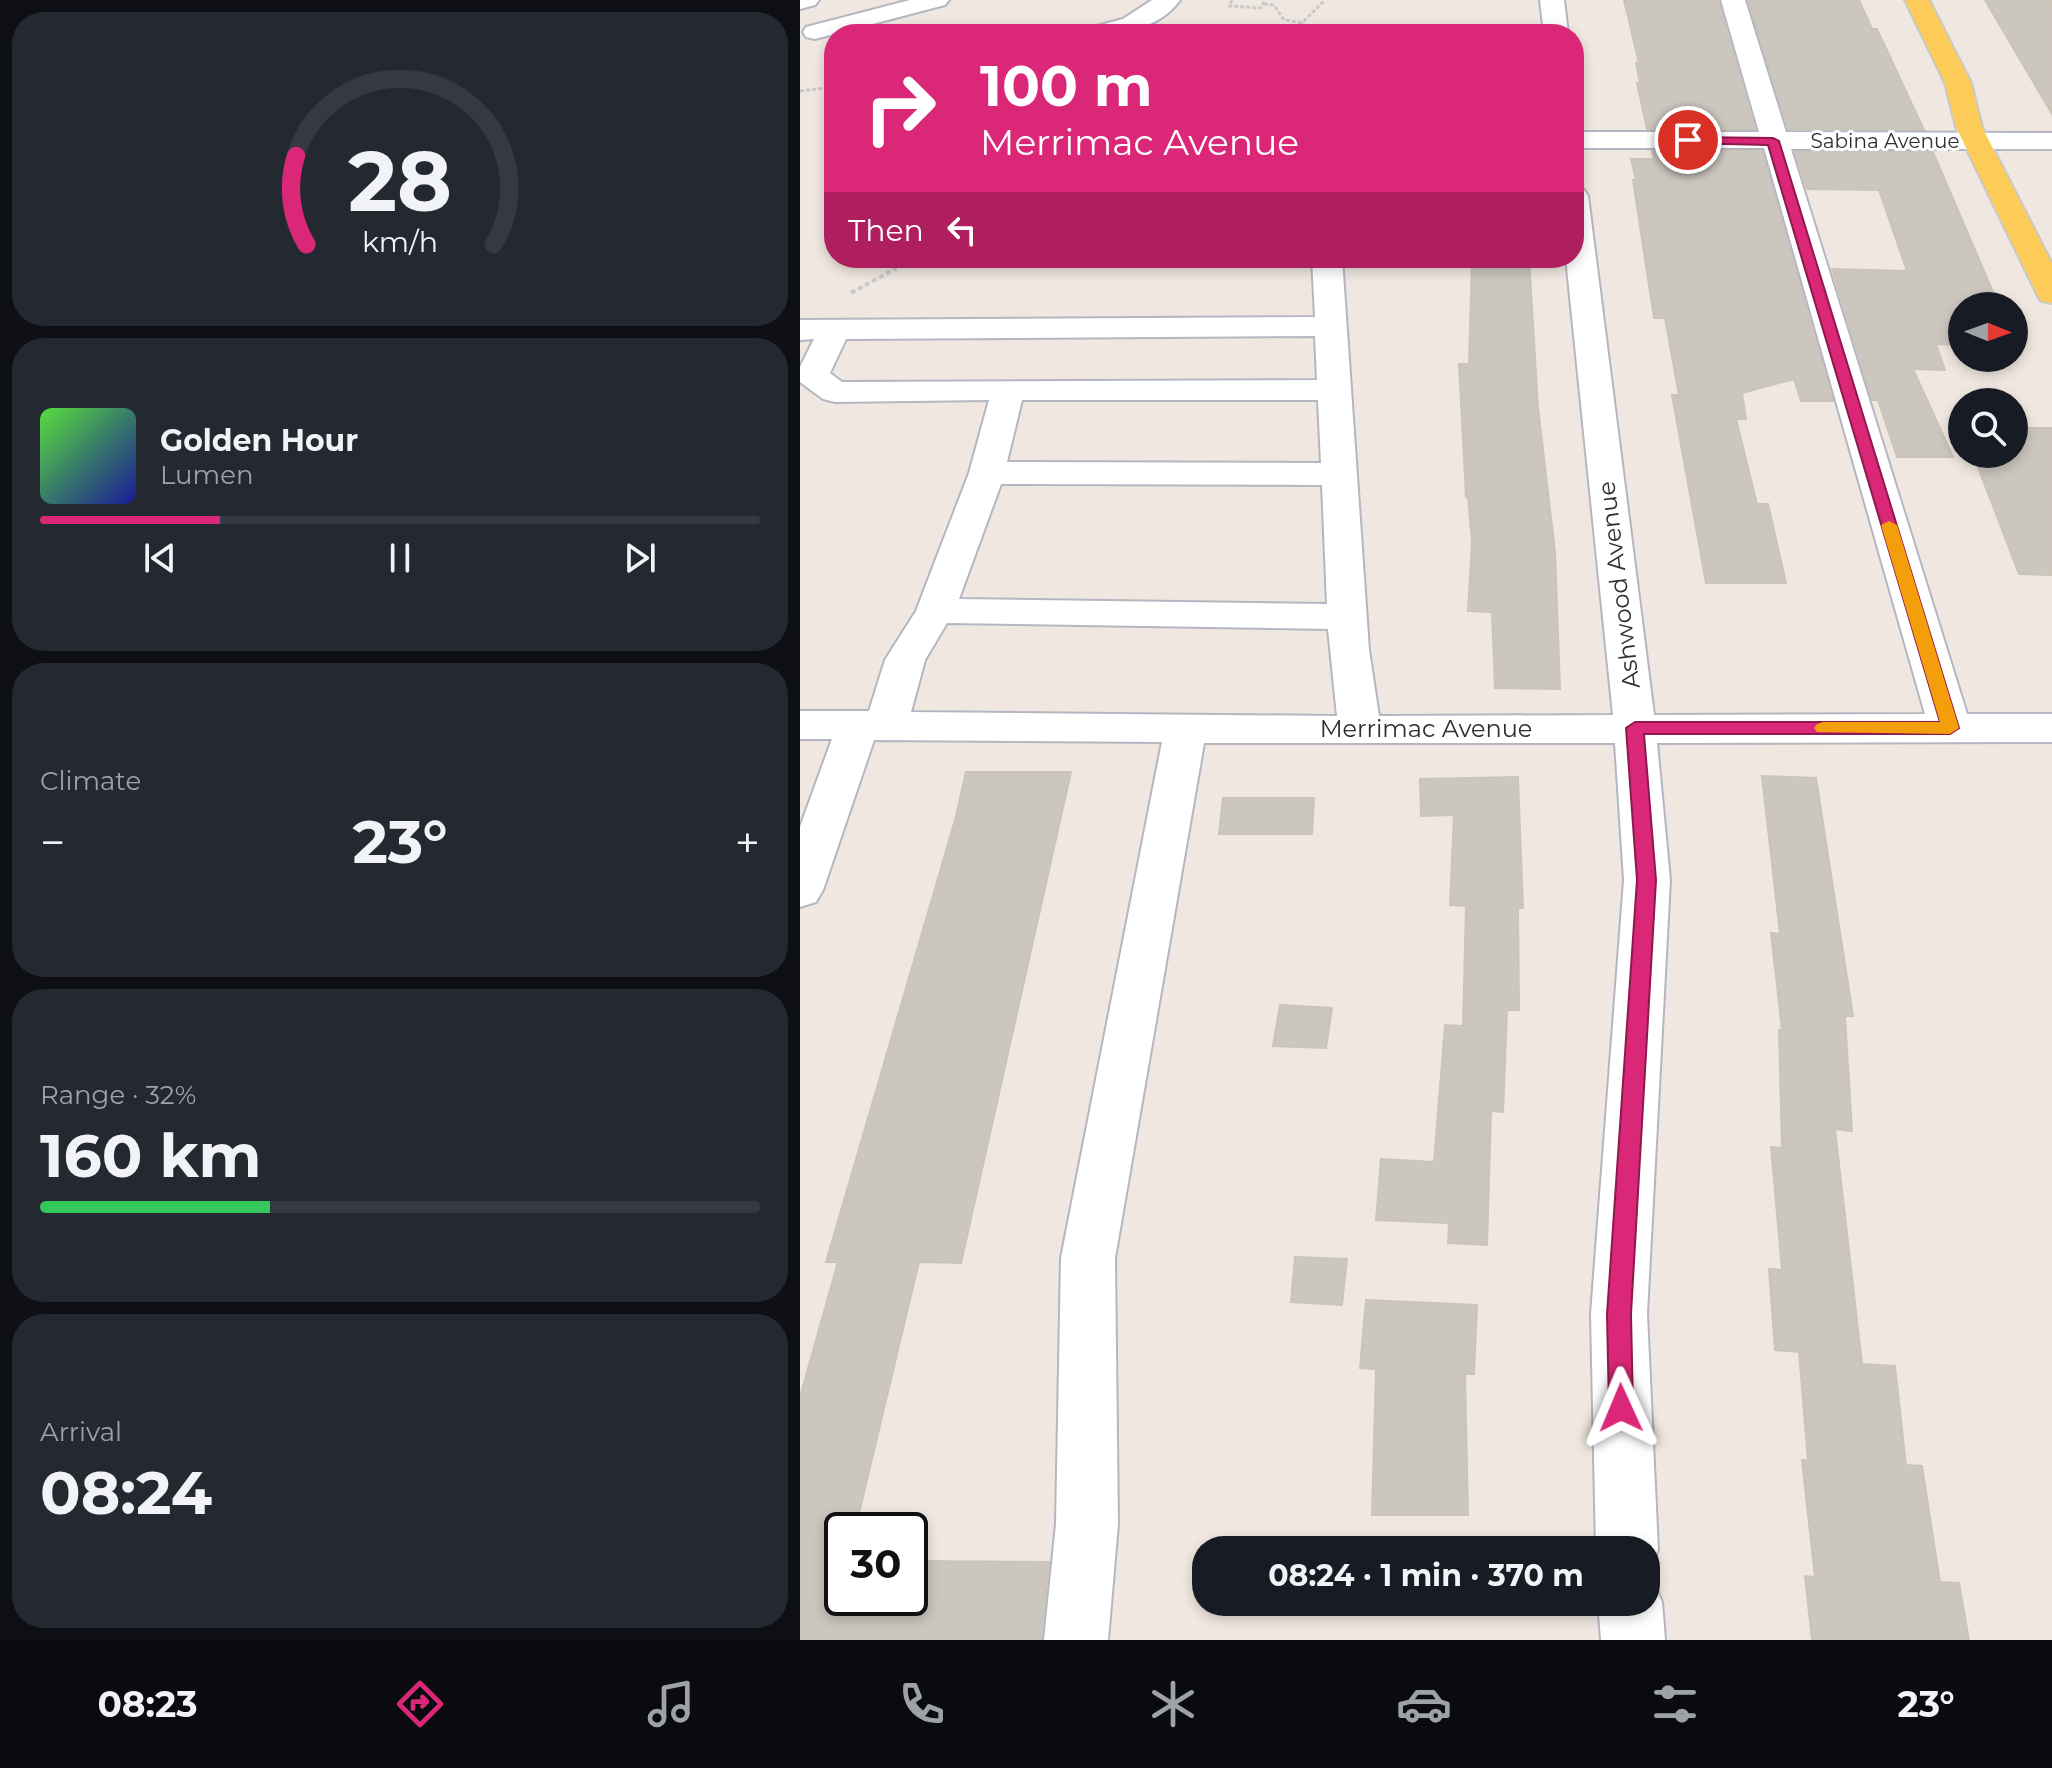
<!DOCTYPE html>
<html lang="en">
<head>
<meta charset="utf-8">
<style>
  body { margin:0; font-family:Montserrat,sans-serif; background:#242831; color:#f1f3f6; height:100vh; display:flex; flex-direction:column; font-size:30px; white-space:nowrap }
  * { box-sizing:border-box; margin:0 }
  p { font-size:26px; color:#9ea1a6 }
  .icon { flex:none; width:44px; height:44px; fill:none; stroke:currentColor; stroke-width:2; stroke-linecap:round; stroke-linejoin:round }
  .map { position:relative; flex:1; overflow:hidden }
  .sheet { display:flex; flex-direction:column; gap:12px; padding:12px; background:#0d0f14; width:800px }
  .sheet>* { flex:none }
  .hud { position:absolute; left:24px; top:24px; width:760px; height:244px; border-radius:32px; box-shadow:0 4px 12px #0003; background:#db2777; color:#fff; overflow:hidden }
  .needle { width:52px; rotate:91deg }
  .tools { position:absolute; left:1148px; top:292px; display:grid; gap:16px }
  .tools a { display:grid; place-items:center; width:80px; height:80px; border-radius:50%; background:#171b24; box-shadow:0 4px 12px #0003; font-size:40px }
  .speed { position:absolute; left:24px; top:1512px; display:flex; gap:16px; font-size:40px; font-weight:700; text-align:center }
  .speed>* { display:grid; place-content:center; width:104px; height:104px; border-radius:50%; background:#171b24; box-shadow:0 4px 12px #0003; line-height:1 }
  .speed .limit { border:4px solid #111; border-radius:12px; background:#fff; color:#111 }
  .pin { position:absolute; display:grid; place-items:center; width:68px; height:68px; color:#fff; margin:-34px; border:4px solid #fff; border-radius:50%; box-shadow:0 2px 8px #0007 }
  .me { position:absolute; width:88px; margin:-44px; rotate:359deg; stroke-linejoin:round; filter:drop-shadow(0 0 6px #0008) }
  .turn { display:flex; align-items:center; gap:28px; height:168px; padding:0 24px; font-size:36px }
  .turn .icon { width:104px; height:104px; stroke-width:2.5 }
  .turn b { display:block; font-size:56px; line-height:68px }
  .then { display:flex; align-items:center; height:76px; padding:0 24px; background:#0003; gap:16px; font-size:30px }
  .big { font-size:60px; font-weight:700; line-height:1.1 }
  .sheet .card { flex:1; display:flex; flex-direction:column; justify-content:center; gap:12px; min-width:0; padding:0 28px; border-radius:32px; background:#242831 }
  .sheet .dial { align-items:center; gap:0 }
  .dial svg { height:208px; overflow:visible; fill:none; stroke:#363941; stroke-width:7; stroke-linecap:round; text-anchor:middle }
  .dial text { fill:#f1f3f6; stroke:none }
  .song { display:flex; align-items:center; gap:24px }
  .cover { width:96px; height:96px; border-radius:12px; background:linear-gradient(135deg,hsl(110 70% 55%),hsl(240 70% 35%)) }
  .played { height:8px; border-radius:4px; background:linear-gradient(90deg,#db2777 25%,#363941 25%) }
  .keys { display:flex; justify-content:space-around; direction:ltr }
  .heat { display:flex; justify-content:space-between; align-items:center; font-size:44px; direction:ltr }
  .charge { height:12px; border-radius:6px; background:linear-gradient(90deg,#34c759 32%,#363941 0) }
  .trip { position:absolute; left:392px; top:1536px; width:468px; height:80px; border-radius:32px; background:#171b24; box-shadow:0 4px 12px #0003; font-weight:700; line-height:80px; text-align:center }
  .menu { display:flex; height:128px; justify-content:space-around; align-items:center; background:#090b0e; color:#9ea1a6 }
  .menu .icon { width:56px; height:56px }
  .menu .current { color:#db2777 }
  .menu b { font-size:36px; color:#f1f3f6 }
  main { display:flex; flex:1; min-height:0 }
  .map>svg:first-child { display:block }
</style>
</head>
<body>
<main>
<section class="sheet">
<div class="card dial"><svg viewBox="0 0 100 80">
<path d="M14 69A42 42 0 1 1 86 69"/>
<path d="M14 69A42 42 0 0 1 10 35" stroke="#db2777"/>
<text x="50" y="56" font-size="32" font-weight="700">28</text>
<text x="50" y="72" font-size="11">km/h</text>
</svg></div>
<div class="card">
<div class="song"><i class="cover"></i><div><b>Golden Hour</b><p>Lumen</p></div></div>
<div class="played"></div>
<div class="keys"><svg class="icon" aria-label="previous" viewBox="0 0 24 24"><path d="M18 5L8 12l10 7zM5 5v14"/></svg><svg class="icon" aria-label="pause" viewBox="0 0 24 24"><path d="M8 5v14M16 5v14"/></svg><svg class="icon" aria-label="next" viewBox="0 0 24 24"><path d="M6 5l10 7-10 7zM19 5v14"/></svg></div>
</div>
<div class="card"><p>Climate</p>
<div class="heat"><a>−</a><b class="big">23°</b><a>+</a></div>
</div>
<div class="card"><p>Range · 32%</p><b class="big">160 km</b><div class="charge"></div></div>
<div class="card"><p>Arrival</p><b class="big">08:24</b></div>
</section>
<div class="map">
<svg width="1252" height="1640" viewBox="0 0 1252 1640">
  <rect width="100%" height="100%" fill="#f0e8e0"/>
  <g fill="#cbc6be" stroke="#ccc4b9" stroke-width="2">
    <polygon points="824,0 918,0 955,129 847,129 837,83 840,83 836,63 839,63"/>
    <polygon points="948,0 1059,0 1072,29 1077,29 1124,130 988,129"/>
    <polygon points="1185,0 1252,0 1252,114"/>
    <polygon points="852,151 962,151 1033,401 1001,401 994,379 942,393 946,419 936,419 957,504 968,504 986,583 906,583 872,395 879,395 865,318 854,318 833,180 836,180 831,159 854,159"/>
    <polygon points="995,152 1133,152 1199,306 1162,306 1162,345 1136,344 1145,370 1113,369 1153,457 1097,457 1078,400 1072,400 1032,269 1107,271 1079,190 1007,189"/>
    <polygon points="672,258 729,258 738,407 755,552 760,689 695,688 692,612 668,611 672,542 668,497 666,497 659,364 669,364"/>
    <polygon points="1214,428 1252,428 1252,575 1219,574 1173,454 1214,454"/>
    <polygon points="166,772 271,772 161,1263 119,1262 55,1530 42,1530 42,1598 110,1598 110,1561 249,1562 241,1640 0,1640 0,1397 38,1262 26,1262 155,820"/>
    <polygon points="962,776 1016,778 1053,1016 1045,1016 1052,1131 1035,1129 1062,1364 1095,1366 1106,1465 1122,1466 1140,1582 1159,1583 1169,1640 1012,1640 1005,1576 1015,1577 1002,1460 1008,1461 999,1352 975,1350 969,1269 982,1270 971,1147 982,1148 979,1030 982,1030 971,933 980,934"/>
    <polygon points="718,777 723,908 718,908 719,1010 707,1010 703,1112 691,1111 687,1245 648,1243 649,1223 576,1220 581,1159 634,1162 645,1025 663,1026 666,906 650,905 654,815 621,816 620,779"/>
    <polygon points="423,798 514,798 512,834 419,834"/>
    <polygon points="480,1005 532,1008 526,1048 473,1046"/>
    <polygon points="495,1257 547,1259 542,1305 491,1302"/>
    <polygon points="566,1300 677,1305 674,1374 665,1374 668,1515 572,1515 576,1369 560,1368"/>
  </g>
  <g fill="none" stroke-linecap="round" stroke-linejoin="round">
    <g stroke="#b4b7c2" stroke-width="4">
      <g id="minor">
        <polygon points="0,0 19,0 15,5 0,9"/>
        <polygon points="110,0 149,0 145,5 15,39 6,37 3,32 6,27"/>
        <path d="M352,0H380C357,32 317,34 282,34L285,29L323,19Z"/>
        <polygon points="740,0 764,0 768,34 744,34"/>
        <path d="M921,0H945L986,132L1252,133V149H991L1167,714H1252V742L857,743L870,880L847,1314L858,1550L846,1573V1550H796L791,1314L824,880L815,743H404L315,1258L318,1524L308,1640H244L256,1524L261,1258L362,742L74,740L23,890L16,902L0,907V827L32,739H0V711H69L85,660L116,611L169,473L189,400L35,402L23,399L0,382V367L14,339L0,340V320L515,317L512,258H542L569,650L579,716L813,715L766,258H774V187L784,190L788,196L854,715L1125,714L964,148H774V132H959ZM515,336L517,380L42,382L30,373L46,339ZM222,400H518L521,463L207,462ZM201,484L522,485L527,604L159,599ZM147,623L528,629L537,716L111,712L125,660Z"/>
        <polygon points="846,1577 852,1580 862,1602 865,1640 801,1640 798,1602 846,1602"/>
      </g>
    </g>
    <g stroke="#c9c9c9" stroke-width="4">
      <polygon id="major" points="1105,0 1129,0 1171,83 1182,127 1252,264 1252,303 1241,301 1237,294 1156,127 1145,83"/>
    </g>
    <g stroke="#c9c9c9" stroke-width="3" stroke-dasharray="4 2" stroke-linecap="butt">
      <polyline points="432,0 429,6 461,8 465,0"/>
      <polyline points="464,4 474,5 484,20 504,23"/>
      <polyline points="491,34 525,0"/>
      <polyline points="0,91 34,87"/>
      <polyline points="95,271 98,258"/>
    </g>
    <polyline stroke="#c9c9c9" stroke-width="4" stroke-dasharray="5 3" stroke-linecap="butt" points="51,293 95,269"/>
    <use href="#minor" fill="#fff" fill-rule="evenodd"/>
    <use href="#major" fill="#fdcc58" fill-rule="evenodd"/>
  </g>
  <polygon fill="#db2777" stroke="#8e194d" stroke-width="2" points="888,137 973,138 979,141 1159,728 1150,734 844,734 856,880 831,1314 833,1408 829,1417 821,1420 812,1417 809,1408 807,1314 837,880 826,728 835,722 1140,722 968,145 884,143 884,138"/>
  <polygon fill="#f59e0b" points="1089,521 1097,525 1159,728 1150,734 1017,732 1014,728 1017,724 1023,722 1140,722 1081,525"/>
  <g text-anchor="middle" stroke-width="6" stroke-linejoin="round" paint-order="stroke">
    <g font-size="20" fill="#2e2e2e" stroke="#fff">
      <text x="1085" y="148">Sabina Avenue</text>
    </g>
    <g font-size="24" fill="#2e2e2e" stroke="#fff">
      <text transform="translate(819 585) rotate(-97)" y="8">Ashwood Avenue</text>
      <text x="626" y="737">Merrimac Avenue</text>
    </g>
  </g>
</svg>
<div class="tools">
<a><svg class="needle" viewBox="-14 -14 28 28"><path d="M0-13l5 13h-10z" fill="#e53935"/><path d="M0 13l5-13h-10z" fill="#9ea1a6"/></svg></a>
<a><svg class="icon" aria-label="search" viewBox="0 0 24 24"><circle cx="10" cy="10" r="6"/><path d="M15 15l6 6"/></svg></a>
</div>
<div class="speed"><div class="limit">30</div></div>
<div class="pin" style="left:888px;top:140px;background:#d93025"><svg class="icon" aria-label="arrive" viewBox="0 0 24 24"><path d="M6 21V4h12l-3 4 3 4H6"/></svg></div>
<svg class="me" style="left:821px;top:1408px" viewBox="-20 -20 40 40"><path d="M0-17L14 15 0 8-14 15z" fill="#db2777" stroke="#fff" stroke-width="4"/></svg>
<div class="trip">08:24 · 1 min · 370 m</div>
<div class="hud">
<div class="turn"><svg class="icon" aria-label="right" viewBox="0 0 24 24"><path d="M7 20v-9h11M14 6l5 5-5 5"/></svg><div><b>100 m</b>Merrimac Avenue</div></div>
<div class="then">Then<svg class="icon" aria-label="left" viewBox="0 0 24 24"><path d="M17 20v-9H6M10 6l-5 5 5 5"/></svg></div>
</div>
</div>
</main>
<nav class="menu">
<b>08:23</b>
<svg class="icon current" aria-label="directions" viewBox="0 0 24 24"><path d="M12 3l9 9-9 9-9-9zM9 14v-3h6M13 9l2 2-2 2"/></svg>
<svg class="icon" aria-label="music" viewBox="0 0 24 24"><path d="M9 18V5l10-2v13"/><circle cx="6" cy="18" r="3"/><circle cx="16" cy="16" r="3"/></svg>
<svg class="icon" aria-label="phone" viewBox="0 0 24 24"><path d="M5 4h4l2 5-3 2q2 4 5 5l2-3 5 2v4C11 20 4 13 5 4z"/></svg>
<svg class="icon" aria-label="climate" viewBox="0 0 24 24"><path d="M12 3v18M4 7l16 10M4 17L20 7"/></svg>
<svg class="icon" aria-label="car" viewBox="0 0 24 24"><path d="M5 17H2v-5l4-1 3-4h7l3 4 3 1v5h-3M9 17h6M6 11h13"/><circle cx="7" cy="17" r="2"/><circle cx="17" cy="17" r="2"/></svg>
<svg class="icon" aria-label="filters" viewBox="0 0 24 24"><path d="M4 7h16M4 17h16"/><circle cx="9" cy="7" r="2"/><circle cx="15" cy="17" r="2"/></svg>
<b>23°</b>
</nav>
</body>
</html>
